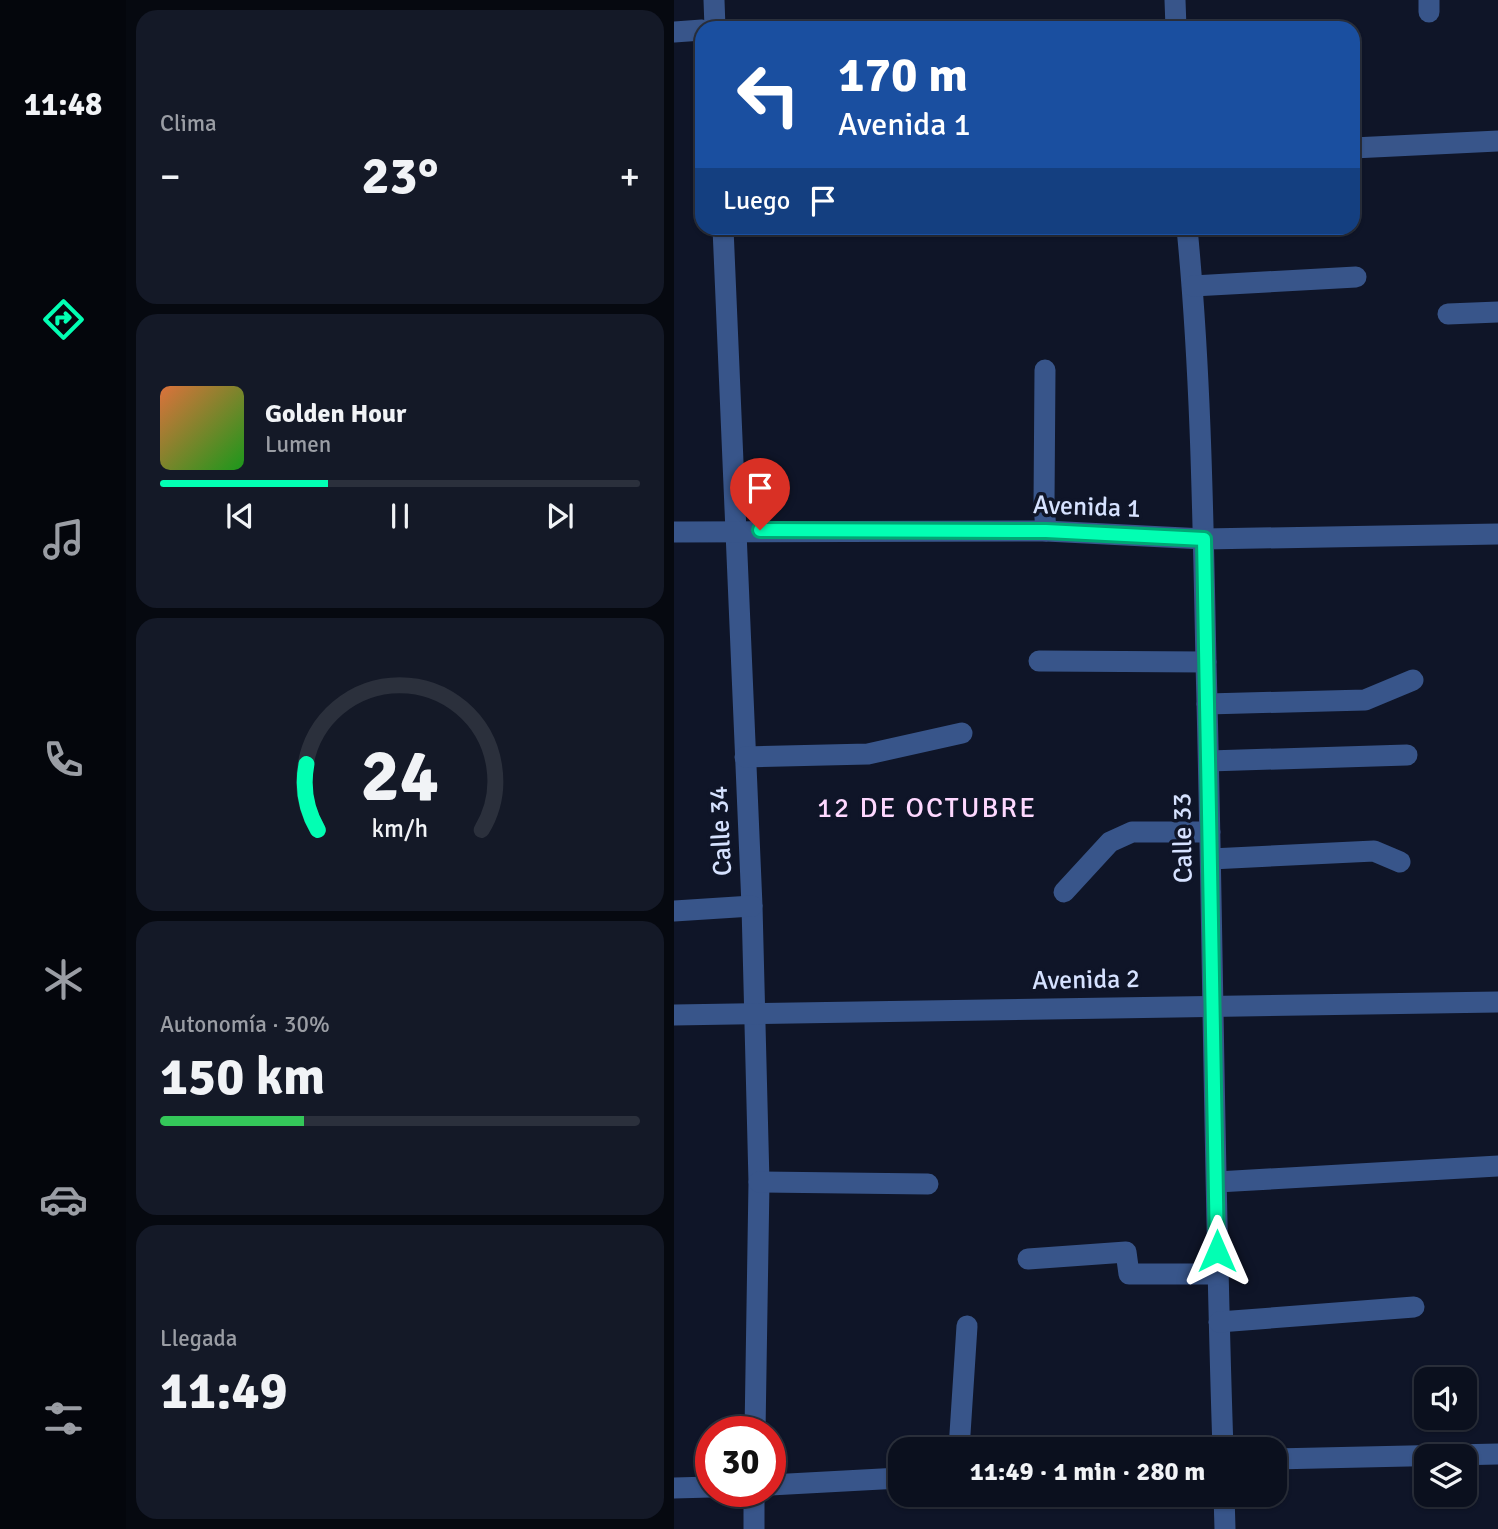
<!DOCTYPE html>
<html lang="es">
<head>
<meta charset="utf-8">
<style>
  body { margin:0; font-family:Signika,sans-serif; background:#141927; color:#f1f3f6; height:100vh; display:flex; flex-direction:column; font-size:26px; white-space:nowrap }
  * { box-sizing:border-box; margin:0 }
  p { font-size:23px; color:#9a9da4 }
  .icon { flex:none; width:38px; height:38px; fill:none; stroke:currentColor; stroke-width:2; stroke-linecap:round; stroke-linejoin:round }
  .map { position:relative; flex:1; overflow:hidden }
  .side { display:flex; flex-direction:column; gap:10px; padding:10px; background:#060910; width:548px }
  .side>* { flex:none }
  .guide { position:absolute; left:21px; top:21px; width:665px; height:214px; border-radius:21px; box-shadow:0 2px 5px #0004,0 0 0 2px #2b303c; background:#1a4fa0; color:#fff; overflow:hidden }
  .buttons { position:absolute; left:740px; top:1367px; display:grid; gap:14px }
  .buttons a { display:grid; place-items:center; width:63px; height:63px; border-radius:14px; background:#0b101e; box-shadow:0 2px 5px #0004,0 0 0 2px #2b303c; font-size:35px }
  .speed { position:absolute; left:21px; top:1416px; display:flex; gap:14px; font-size:35px; font-weight:700; text-align:center }
  .speed>* { display:grid; place-content:center; width:91px; height:91px; border-radius:50%; background:#0b101e; box-shadow:0 2px 5px #0004,0 0 0 2px #2b303c; line-height:1 }
  .speed .limit { border:10px solid #d22; background:#fff; color:#111 }
  .pin { position:absolute; display:grid; place-items:center; width:60px; height:60px; color:#fff; margin:-72px -30px; border-radius:50% 50% 50% 0; rotate:-45deg; box-shadow:0 0 7px #0007 }
  .pin .icon { rotate:45deg }
  .me { position:absolute; width:77px; margin:-38px; rotate:0deg; stroke-linejoin:round; filter:drop-shadow(0 0 5px #0008) }
  .turn { display:flex; align-items:center; gap:24px; height:147px; padding:0 28px; font-size:32px }
  .turn .icon { width:91px; height:91px; stroke-width:2.5 }
  .turn b { display:block; font-size:49px; line-height:60px }
  .then { display:flex; align-items:center; height:66px; padding:0 28px; background:#0003; gap:14px; font-size:26px }
  .big { font-size:52px; font-weight:700; line-height:1.1 }
  .side .widget { flex:1; display:flex; flex-direction:column; justify-content:center; gap:10px; min-width:0; padding:0 24px; border-radius:21px; background:#141927 }
  .side .dial { align-items:center; gap:0 }
  .dial svg { height:182px; overflow:visible; fill:none; stroke:#2b303c; stroke-width:7; stroke-linecap:round; text-anchor:middle }
  .dial text { fill:#f1f3f6; stroke:none }
  .song { display:flex; align-items:center; gap:21px }
  .cover { width:84px; height:84px; border-radius:10px; background:linear-gradient(135deg,hsl(20 70% 55%),hsl(120 70% 35%)) }
  .played { height:7px; border-radius:4px; background:linear-gradient(90deg,#02ffb3 35%,#2b303c 35%) }
  .keys { display:flex; justify-content:space-around; direction:ltr }
  .heat { display:flex; justify-content:space-between; align-items:center; font-size:38px; direction:ltr }
  .charge { height:10px; border-radius:5px; background:linear-gradient(90deg,#34c759 30%,#2b303c 0) }
  .trip { position:absolute; left:214px; top:1437px; width:399px; height:70px; border-radius:21px; background:#0b101e; box-shadow:0 2px 5px #0004,0 0 0 2px #2b303c; font-weight:700; line-height:70px; text-align:center }
  main { display:flex; flex:1; min-height:0 }
  .tabs { display:flex; flex-direction:column; width:126px; justify-content:space-around; align-items:center; background:#04060c; color:#9a9da4 }
  .tabs .icon { width:49px; height:49px }
  .tabs .active { color:#02ffb3 }
  .tabs b { font-size:32px; color:#f1f3f6 }
  .map>svg:first-child { display:block }
</style>
</head>
<body>
<main>
<nav class="tabs">
<b>11:48</b>
<svg class="icon active" aria-label="directions" viewBox="0 0 24 24"><path d="M12 3l9 9-9 9-9-9zM9 14v-3h6M13 9l2 2-2 2"/></svg>
<svg class="icon" aria-label="music" viewBox="0 0 24 24"><path d="M9 18V5l10-2v13"/><circle cx="6" cy="18" r="3"/><circle cx="16" cy="16" r="3"/></svg>
<svg class="icon" aria-label="phone" viewBox="0 0 24 24"><path d="M5 4h4l2 5-3 2q2 4 5 5l2-3 5 2v4C11 20 4 13 5 4z"/></svg>
<svg class="icon" aria-label="climate" viewBox="0 0 24 24"><path d="M12 3v18M4 7l16 10M4 17L20 7"/></svg>
<svg class="icon" aria-label="car" viewBox="0 0 24 24"><path d="M5 17H2v-5l4-1 3-4h7l3 4 3 1v5h-3M9 17h6M6 11h13"/><circle cx="7" cy="17" r="2"/><circle cx="17" cy="17" r="2"/></svg>
<svg class="icon" aria-label="filters" viewBox="0 0 24 24"><path d="M4 7h16M4 17h16"/><circle cx="9" cy="7" r="2"/><circle cx="15" cy="17" r="2"/></svg>
</nav>
<section class="side">
<div class="widget"><p>Clima</p>
<div class="heat"><a>−</a><b class="big">23°</b><a>+</a></div>
</div>
<div class="widget">
<div class="song"><i class="cover"></i><div><b>Golden Hour</b><p>Lumen</p></div></div>
<div class="played"></div>
<div class="keys"><svg class="icon" aria-label="previous" viewBox="0 0 24 24"><path d="M18 5L8 12l10 7zM5 5v14"/></svg><svg class="icon" aria-label="pause" viewBox="0 0 24 24"><path d="M8 5v14M16 5v14"/></svg><svg class="icon" aria-label="next" viewBox="0 0 24 24"><path d="M6 5l10 7-10 7zM19 5v14"/></svg></div>
</div>
<div class="widget dial"><svg viewBox="0 0 100 80">
<path d="M14 69A42 42 0 1 1 86 69"/>
<path d="M14 69A42 42 0 0 1 9 40" stroke="#02ffb3"/>
<text x="50" y="56" font-size="32" font-weight="700">24</text>
<text x="50" y="72" font-size="11">km/h</text>
</svg></div>
<div class="widget"><p>Autonomía · 30%</p><b class="big">150 km</b><div class="charge"></div></div>
<div class="widget"><p>Llegada</p><b class="big">11:49</b></div>
</section>
<div class="map">
<svg width="825" height="1529" viewBox="0 0 825 1529">
  <rect width="100%" height="100%" fill="#0f1528"/>
  <g fill="none" stroke-linecap="round" stroke-linejoin="round">
    <g stroke="#38558a" stroke-width="21">
      <polyline points="40,0 41,28"/>
      <polyline points="501,0 502,28"/>
      <polyline points="755,0 755,12"/>
      <polyline points="0,32 28,30"/>
      <polyline points="679,148 825,141"/>
      <polyline points="49,228 78,906 85,1182 81,1432"/>
      <path d="M513,228C527,372 529,518 532,663C539,925 540,1187 549,1449"/>
      <polyline points="519,286 682,277"/>
      <polyline points="774,314 825,312"/>
      <polyline points="371,370 370,504 372,531"/>
      <polyline points="0,532 372,531 530,539 825,534"/>
      <polyline points="365,661 532,662"/>
      <polyline points="533,704 691,700 739,680"/>
      <polyline points="71,757 194,754 288,733"/>
      <polyline points="535,761 733,755"/>
      <polyline points="537,859 700,851 726,862"/>
      <polyline points="390,892 436,842 458,832 536,832"/>
      <polyline points="0,911 78,906"/>
      <polyline points="0,1015 825,1002"/>
      <polyline points="85,1182 254,1184"/>
      <polyline points="543,1182 825,1166"/>
      <polyline points="354,1259 452,1252 455,1274 543,1274"/>
      <polyline points="545,1322 740,1307"/>
      <polyline points="285,1449 293,1326"/>
      <polyline points="600,1459 825,1454"/>
      <polyline points="96,1485 226,1478"/>
      <polyline points="0,1488 37,1487"/>
      <polyline points="80,1491 80,1529"/>
      <polyline points="550,1494 551,1529"/>
    </g>
  </g>
  <g fill="none" stroke-linecap="round" stroke-linejoin="round">
    <g stroke="#01a674" stroke-width="18">
      <polyline id="route" points="86,530 372,531 530,539 543,1251"/>
    </g>
    <use href="#route" stroke="#02ffb3" stroke-width="12"/>
  </g>
  <g text-anchor="middle" stroke-width="7" stroke-linejoin="round" paint-order="stroke">
    <g font-size="26" fill="#d6e2ff" stroke="#0f1528">
      <text transform="translate(413 506) rotate(2)" y="9">Avenida 1</text>
      <text transform="translate(46 831) rotate(-93)" y="9">Calle 34</text>
      <text transform="translate(508 838) rotate(-91)" y="9">Calle 33</text>
      <text transform="translate(412 979) rotate(-1)" y="9">Avenida 2</text>
    </g>
    <g font-size="28" letter-spacing="2" fill="#fed8ff" stroke="#0f1528">
      <text x="253" y="817">12 DE OCTUBRE</text>
    </g>
  </g>
</svg>
<div class="buttons">
<a><svg class="icon" aria-label="sound" viewBox="0 0 24 24"><path d="M4 9h4l5-4v14l-5-4H4zM17 9q2 3 0 6"/></svg></a>
<a><svg class="icon" aria-label="layers" viewBox="0 0 24 24"><path d="M12 4l9 5-9 5-9-5zM3 14l9 5 9-5"/></svg></a>
</div>
<div class="speed"><div class="limit">30</div></div>
<div class="pin" style="left:86px;top:530px;background:#d93025"><svg class="icon" aria-label="arrive" viewBox="0 0 24 24"><path d="M6 21V4h12l-3 4 3 4H6"/></svg></div>
<svg class="me" style="left:543px;top:1251px" viewBox="-20 -20 40 40"><path d="M0-17L14 15 0 8-14 15z" fill="#02ffb3" stroke="#fff" stroke-width="4"/></svg>
<div class="trip">11:49 · 1 min · 280 m</div>
<div class="guide">
<div class="turn"><svg class="icon" aria-label="left" viewBox="0 0 24 24"><path d="M17 20v-9H6M10 6l-5 5 5 5"/></svg><div><b>170 m</b>Avenida 1</div></div>
<div class="then">Luego<svg class="icon" aria-label="arrive" viewBox="0 0 24 24"><path d="M6 21V4h12l-3 4 3 4H6"/></svg></div>
</div>
</div>
</main>
</body>
</html>
